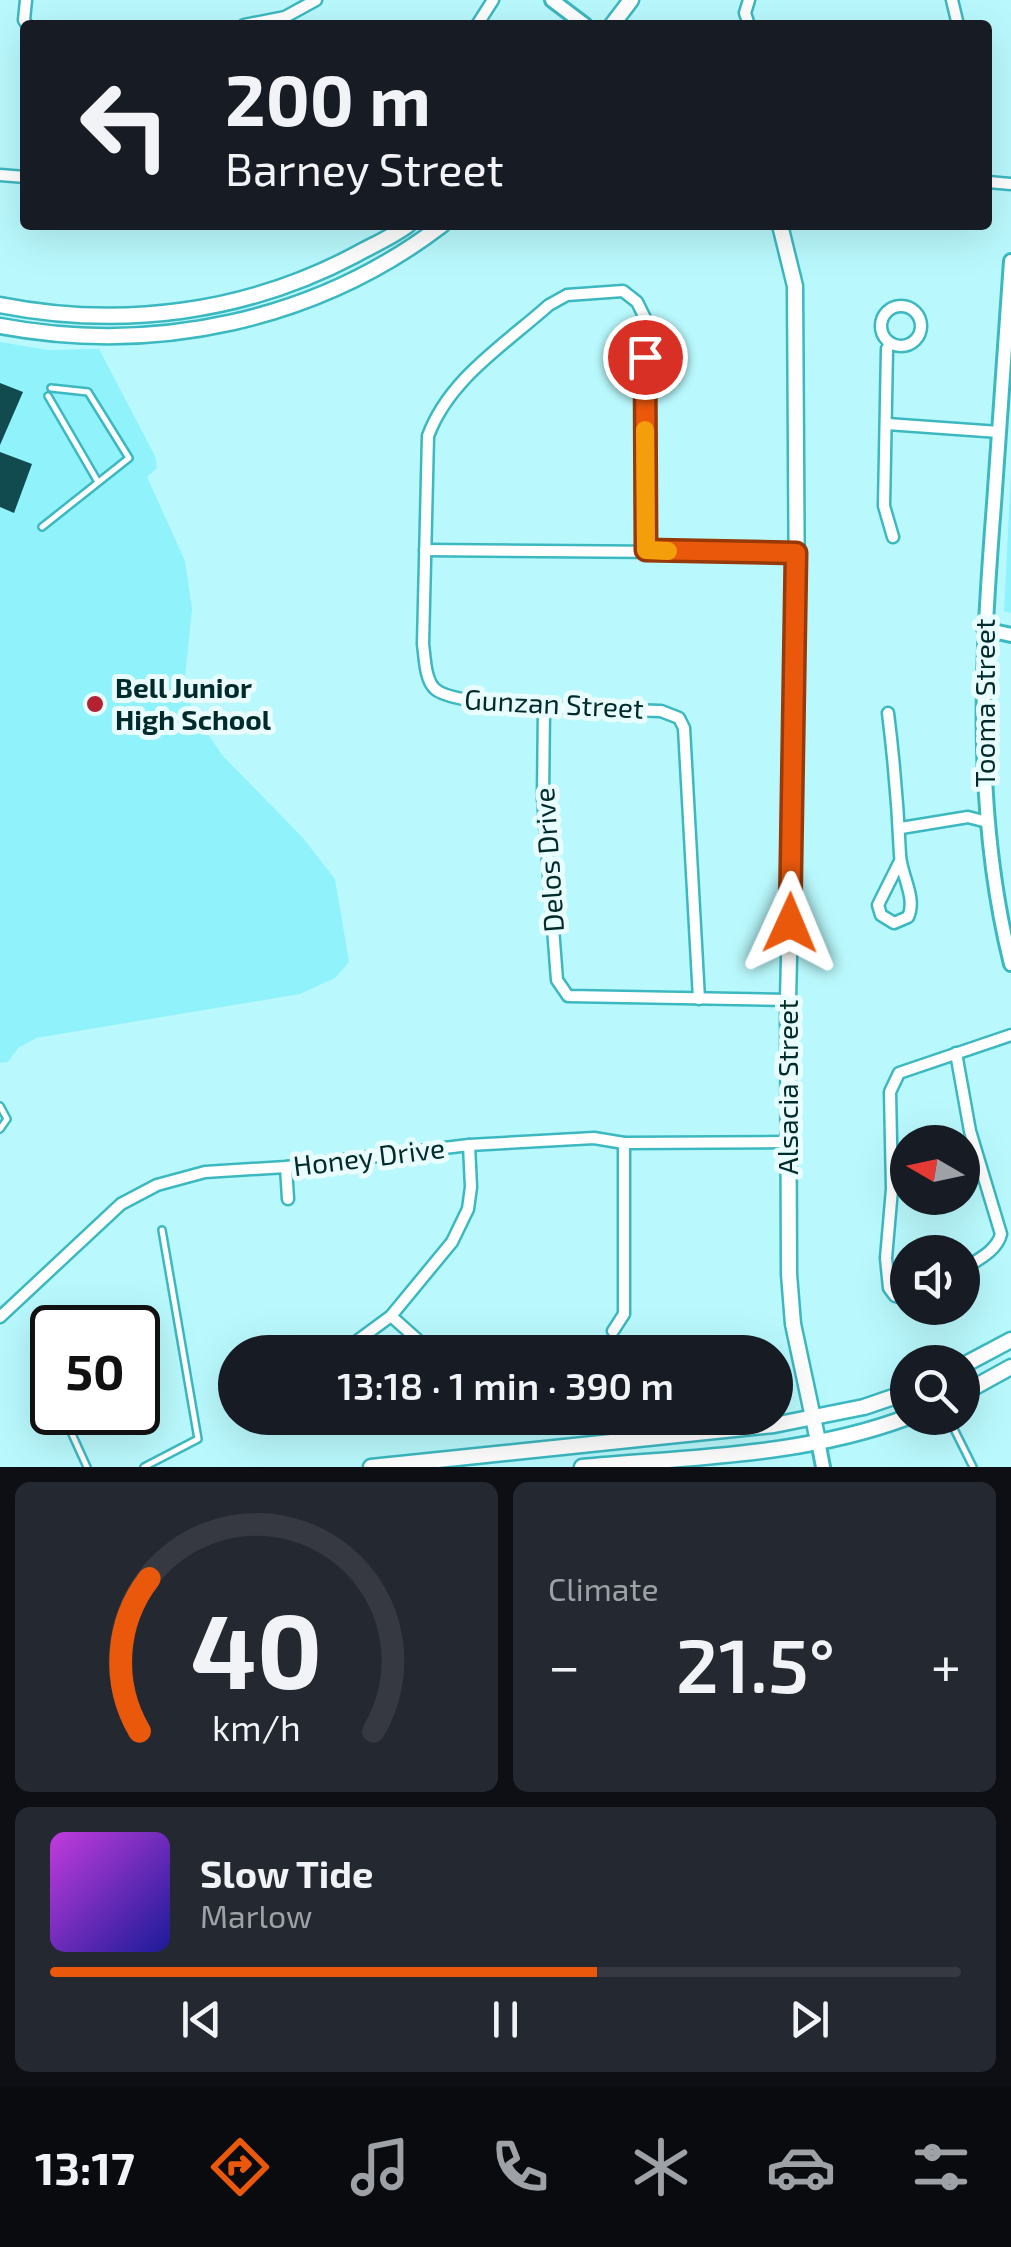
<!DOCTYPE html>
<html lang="en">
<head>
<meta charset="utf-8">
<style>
  body { margin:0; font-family:"Exo 2",sans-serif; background:#242831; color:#f1f3f6; height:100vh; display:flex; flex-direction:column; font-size:38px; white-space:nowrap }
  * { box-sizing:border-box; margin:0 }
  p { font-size:32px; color:#9ea1a6 }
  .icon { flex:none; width:55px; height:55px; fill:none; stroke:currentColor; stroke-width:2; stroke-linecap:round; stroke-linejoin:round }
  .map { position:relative; height:1467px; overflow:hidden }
  .details { display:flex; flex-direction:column; gap:15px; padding:15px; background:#0d0f14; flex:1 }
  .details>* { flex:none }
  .guide { position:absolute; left:20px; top:20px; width:972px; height:210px; border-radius:10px; box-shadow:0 10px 40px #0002; background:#171b24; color:#f1f3f6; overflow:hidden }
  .needle { width:65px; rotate:279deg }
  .tools { position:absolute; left:890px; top:1125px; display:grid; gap:20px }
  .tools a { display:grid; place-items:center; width:90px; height:90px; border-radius:50%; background:#171b24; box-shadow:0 10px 40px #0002; font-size:50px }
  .speed { position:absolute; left:30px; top:1305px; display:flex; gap:20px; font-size:50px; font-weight:700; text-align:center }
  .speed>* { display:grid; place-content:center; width:130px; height:130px; border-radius:50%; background:#171b24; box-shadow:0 10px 40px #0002; line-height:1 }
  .speed .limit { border:5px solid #111; border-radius:15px; background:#fff; color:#111 }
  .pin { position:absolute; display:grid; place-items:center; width:85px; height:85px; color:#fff; margin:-42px; border:5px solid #fff; border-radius:50%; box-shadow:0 2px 10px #0007 }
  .me { position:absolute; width:110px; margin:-55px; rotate:1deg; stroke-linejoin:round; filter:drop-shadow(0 0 8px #0008) }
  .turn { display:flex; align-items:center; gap:35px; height:210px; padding:0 40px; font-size:45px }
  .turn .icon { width:130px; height:130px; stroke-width:2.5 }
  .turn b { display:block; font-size:70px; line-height:85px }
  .big { font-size:75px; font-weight:600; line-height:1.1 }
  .details .card { flex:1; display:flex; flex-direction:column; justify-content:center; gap:15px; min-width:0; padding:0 35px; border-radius:15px; background:#242831 }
  .details .dial { align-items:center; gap:0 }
  .dial svg { height:260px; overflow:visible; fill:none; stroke:#363941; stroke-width:7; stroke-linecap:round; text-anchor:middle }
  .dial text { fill:#f1f3f6; stroke:none }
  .song { display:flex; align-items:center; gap:30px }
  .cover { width:120px; height:120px; border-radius:15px; background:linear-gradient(135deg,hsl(290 70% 55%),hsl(240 70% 35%)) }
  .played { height:10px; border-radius:5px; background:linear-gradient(90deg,#ea580c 60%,#363941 60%) }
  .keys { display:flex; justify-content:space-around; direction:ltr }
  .heat { display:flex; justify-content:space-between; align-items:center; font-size:55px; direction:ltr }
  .details .tiles { flex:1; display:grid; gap:15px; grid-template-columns:1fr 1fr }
  .card:last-child { grid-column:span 2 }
  .trip { position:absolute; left:218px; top:1335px; width:575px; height:100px; border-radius:50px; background:#171b24; box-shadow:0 10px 40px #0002; font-weight:600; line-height:100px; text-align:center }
  .dock { display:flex; height:160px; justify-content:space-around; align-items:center; background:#090b0e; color:#9ea1a6 }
  .dock .icon { width:70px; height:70px }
  .dock .on { color:#ea580c }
  .dock b { font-size:45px; color:#f1f3f6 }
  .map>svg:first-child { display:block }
</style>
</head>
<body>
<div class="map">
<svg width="1011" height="1467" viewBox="0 0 1011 1467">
  <rect width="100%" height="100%" fill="#b9f9fd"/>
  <g fill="#90f2fa">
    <polygon points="0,342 48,350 99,349 155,456 157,468 147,477 185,561 192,609 185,678 192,711 223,756 303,838 335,879 349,962 335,978 300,994 36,1038 18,1048 8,1062 0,1063"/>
    <polygon points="1011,471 1011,613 1004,611"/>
  </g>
  <g fill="#114b4f">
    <polygon points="0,383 23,392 0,445"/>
    <polygon points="0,452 32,464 14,513 0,507"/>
  </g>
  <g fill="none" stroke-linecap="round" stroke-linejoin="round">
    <g stroke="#3cb8c1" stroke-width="10">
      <g id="service">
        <polyline points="48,396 98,482"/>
        <polyline points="42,527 129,458 88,392 51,388"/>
        <polyline points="0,1106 7,1119 0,1129"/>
        <polyline points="50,1389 52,1393"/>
        <polyline points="62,1412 87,1467"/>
        <polyline points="953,1427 973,1467"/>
        <polyline points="144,1467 198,1439 162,1230"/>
      </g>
    </g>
    <g stroke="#3cb8c1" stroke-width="15">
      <g id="minor">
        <polyline points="26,0 24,20 27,25"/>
        <polyline points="952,0 958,25"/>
        <polyline points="244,25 285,17 316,0"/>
        <polyline points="477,25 493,0"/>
        <polyline points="749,25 745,13 749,0"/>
        <polyline points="0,175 25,177"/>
        <polyline points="988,182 1011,184"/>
        <circle cx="901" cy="326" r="20"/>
        <polyline points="890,343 887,349 884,506 893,537"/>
        <polyline points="887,424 999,432"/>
        <polyline points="425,550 796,553"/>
        <path d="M646,550L645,318L637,302L623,291L567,295L549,305C504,345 449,379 428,436L423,644C425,658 425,680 435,689C458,710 622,709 661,711L679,718L684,728L699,999"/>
        <polyline points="544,707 543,798 557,980 568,996 788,1000"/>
        <path d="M888,713C894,761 898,808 900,855C901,875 917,898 908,917L894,923L881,915L878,905L900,861"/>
        <polyline points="901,828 968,817 987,822"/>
        <path d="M956,1053L970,1131L1001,1234C997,1251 977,1260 962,1270"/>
        <polyline points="286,1167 288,1199"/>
        <polyline points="908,1299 895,1296 889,1288 886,1258 892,1189 890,1092 899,1073 1011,1035"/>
        <polyline points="391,1316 419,1341"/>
        <polyline points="0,1317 121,1204 157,1185 205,1172 286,1167 469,1145 594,1138 624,1143 788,1142"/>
        <polyline points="613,1331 624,1314 624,1143"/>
        <polyline points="342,1352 391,1316 452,1242 468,1209 471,1187 469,1145"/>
      </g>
    </g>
    <g stroke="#3cb8c1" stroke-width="18">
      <g id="tertiary">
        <polyline points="552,0 585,25"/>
        <path d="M1011,261C1005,342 1000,423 994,504C982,658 973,812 1011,964"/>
        <polyline points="984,629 1011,635"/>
        <polyline points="818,1441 823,1467"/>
      </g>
    </g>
    <g stroke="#3cb8c1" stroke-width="19">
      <g id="secondary">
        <polyline points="612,25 631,0"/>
        <polyline points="780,225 795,286 797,617 788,1000 789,1274 793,1324 818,1441"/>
        <path d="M0,305C122,329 245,313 355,255C373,245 392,237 408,225"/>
        <path d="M0,326C155,355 316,321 442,225"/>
        <polyline points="962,1366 1011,1340"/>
        <polyline points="962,1394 1011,1367"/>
        <polyline points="371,1467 774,1425 864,1407 908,1392"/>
        <path d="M582,1467C690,1457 805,1456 908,1417"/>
      </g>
    </g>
    <use href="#service" stroke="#fff" stroke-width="5"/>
    <use href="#minor" stroke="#fff" stroke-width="10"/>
    <use href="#tertiary" stroke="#fff" stroke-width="12"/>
    <use href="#secondary" stroke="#fff" stroke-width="14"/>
  </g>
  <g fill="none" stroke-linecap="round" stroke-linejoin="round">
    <g stroke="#983908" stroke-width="25">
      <polyline id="route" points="645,357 646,550 796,553 790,923"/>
    </g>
    <use href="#route" stroke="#ea580c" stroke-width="18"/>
    <polyline stroke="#f59e0b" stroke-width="18" points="645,430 646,550 668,551"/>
  </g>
  <circle fill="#b42231" stroke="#e9fdfe" stroke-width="4" cx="95" cy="704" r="10"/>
  <g text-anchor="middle" stroke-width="10" stroke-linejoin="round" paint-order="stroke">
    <g font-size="28" font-weight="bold" fill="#012a2c" stroke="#e9fdfe" text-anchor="start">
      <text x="115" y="698">Bell Junior<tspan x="115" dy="32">High School</tspan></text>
    </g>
    <g font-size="28" fill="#012a2c" stroke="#e9fdfe">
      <text transform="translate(985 703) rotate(-90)" y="10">Tooma Street</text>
      <text transform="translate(554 704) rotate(3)" y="10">Gunzan Street</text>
      <text transform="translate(549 860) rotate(-94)" y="10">Delos Drive</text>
      <text transform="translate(788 1087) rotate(-90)" y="10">Alsacia Street</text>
      <text transform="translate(369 1157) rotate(-7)" y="10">Honey Drive</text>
    </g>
  </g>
</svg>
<div class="tools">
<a><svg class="needle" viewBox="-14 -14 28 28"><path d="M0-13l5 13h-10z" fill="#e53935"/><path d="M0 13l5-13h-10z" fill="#9ea1a6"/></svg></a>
<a><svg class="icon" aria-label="sound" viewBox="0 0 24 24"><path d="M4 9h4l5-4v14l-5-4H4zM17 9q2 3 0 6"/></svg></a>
<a><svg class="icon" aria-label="search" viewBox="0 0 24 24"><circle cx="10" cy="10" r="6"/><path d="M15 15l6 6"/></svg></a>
</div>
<div class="speed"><div class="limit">50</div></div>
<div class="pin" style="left:645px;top:357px;background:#d93025"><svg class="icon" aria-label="arrive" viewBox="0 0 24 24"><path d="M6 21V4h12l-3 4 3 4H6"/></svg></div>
<svg class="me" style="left:790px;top:923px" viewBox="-20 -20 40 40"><path d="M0-17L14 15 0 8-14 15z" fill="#ea580c" stroke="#fff" stroke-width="4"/></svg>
<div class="trip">13:18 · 1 min · 390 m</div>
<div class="guide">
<div class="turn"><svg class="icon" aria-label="left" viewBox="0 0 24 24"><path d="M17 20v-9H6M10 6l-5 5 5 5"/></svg><div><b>200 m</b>Barney Street</div></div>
</div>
</div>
<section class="details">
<div class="tiles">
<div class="card dial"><svg viewBox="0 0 100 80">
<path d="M14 69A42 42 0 1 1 86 69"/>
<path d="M14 69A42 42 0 0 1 17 22" stroke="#ea580c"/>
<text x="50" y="56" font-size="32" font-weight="700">40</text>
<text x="50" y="72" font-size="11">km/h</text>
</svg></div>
<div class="card"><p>Climate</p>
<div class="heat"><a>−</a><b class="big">21.5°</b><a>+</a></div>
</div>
<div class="card">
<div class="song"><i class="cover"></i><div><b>Slow Tide</b><p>Marlow</p></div></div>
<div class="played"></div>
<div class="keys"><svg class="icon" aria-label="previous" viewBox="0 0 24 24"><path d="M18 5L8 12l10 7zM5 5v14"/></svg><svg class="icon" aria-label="pause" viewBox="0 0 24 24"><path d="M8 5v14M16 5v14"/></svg><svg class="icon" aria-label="next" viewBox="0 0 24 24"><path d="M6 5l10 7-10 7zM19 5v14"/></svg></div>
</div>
</div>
</section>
<nav class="dock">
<b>13:17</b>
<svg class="icon on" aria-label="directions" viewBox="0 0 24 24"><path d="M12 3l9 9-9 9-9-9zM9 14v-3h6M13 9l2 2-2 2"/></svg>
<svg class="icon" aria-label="music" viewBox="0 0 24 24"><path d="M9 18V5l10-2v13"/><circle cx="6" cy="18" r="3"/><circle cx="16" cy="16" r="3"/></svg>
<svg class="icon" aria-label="phone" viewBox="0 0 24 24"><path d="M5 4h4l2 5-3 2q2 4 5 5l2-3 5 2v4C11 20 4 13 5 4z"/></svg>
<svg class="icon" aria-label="climate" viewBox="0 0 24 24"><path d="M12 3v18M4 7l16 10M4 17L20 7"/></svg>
<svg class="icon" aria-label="car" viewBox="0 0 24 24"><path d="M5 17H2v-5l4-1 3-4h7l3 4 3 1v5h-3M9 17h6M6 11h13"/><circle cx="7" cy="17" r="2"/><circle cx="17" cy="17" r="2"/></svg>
<svg class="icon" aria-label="filters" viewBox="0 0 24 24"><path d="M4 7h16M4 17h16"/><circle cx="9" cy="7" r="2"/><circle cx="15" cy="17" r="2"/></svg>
</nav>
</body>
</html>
